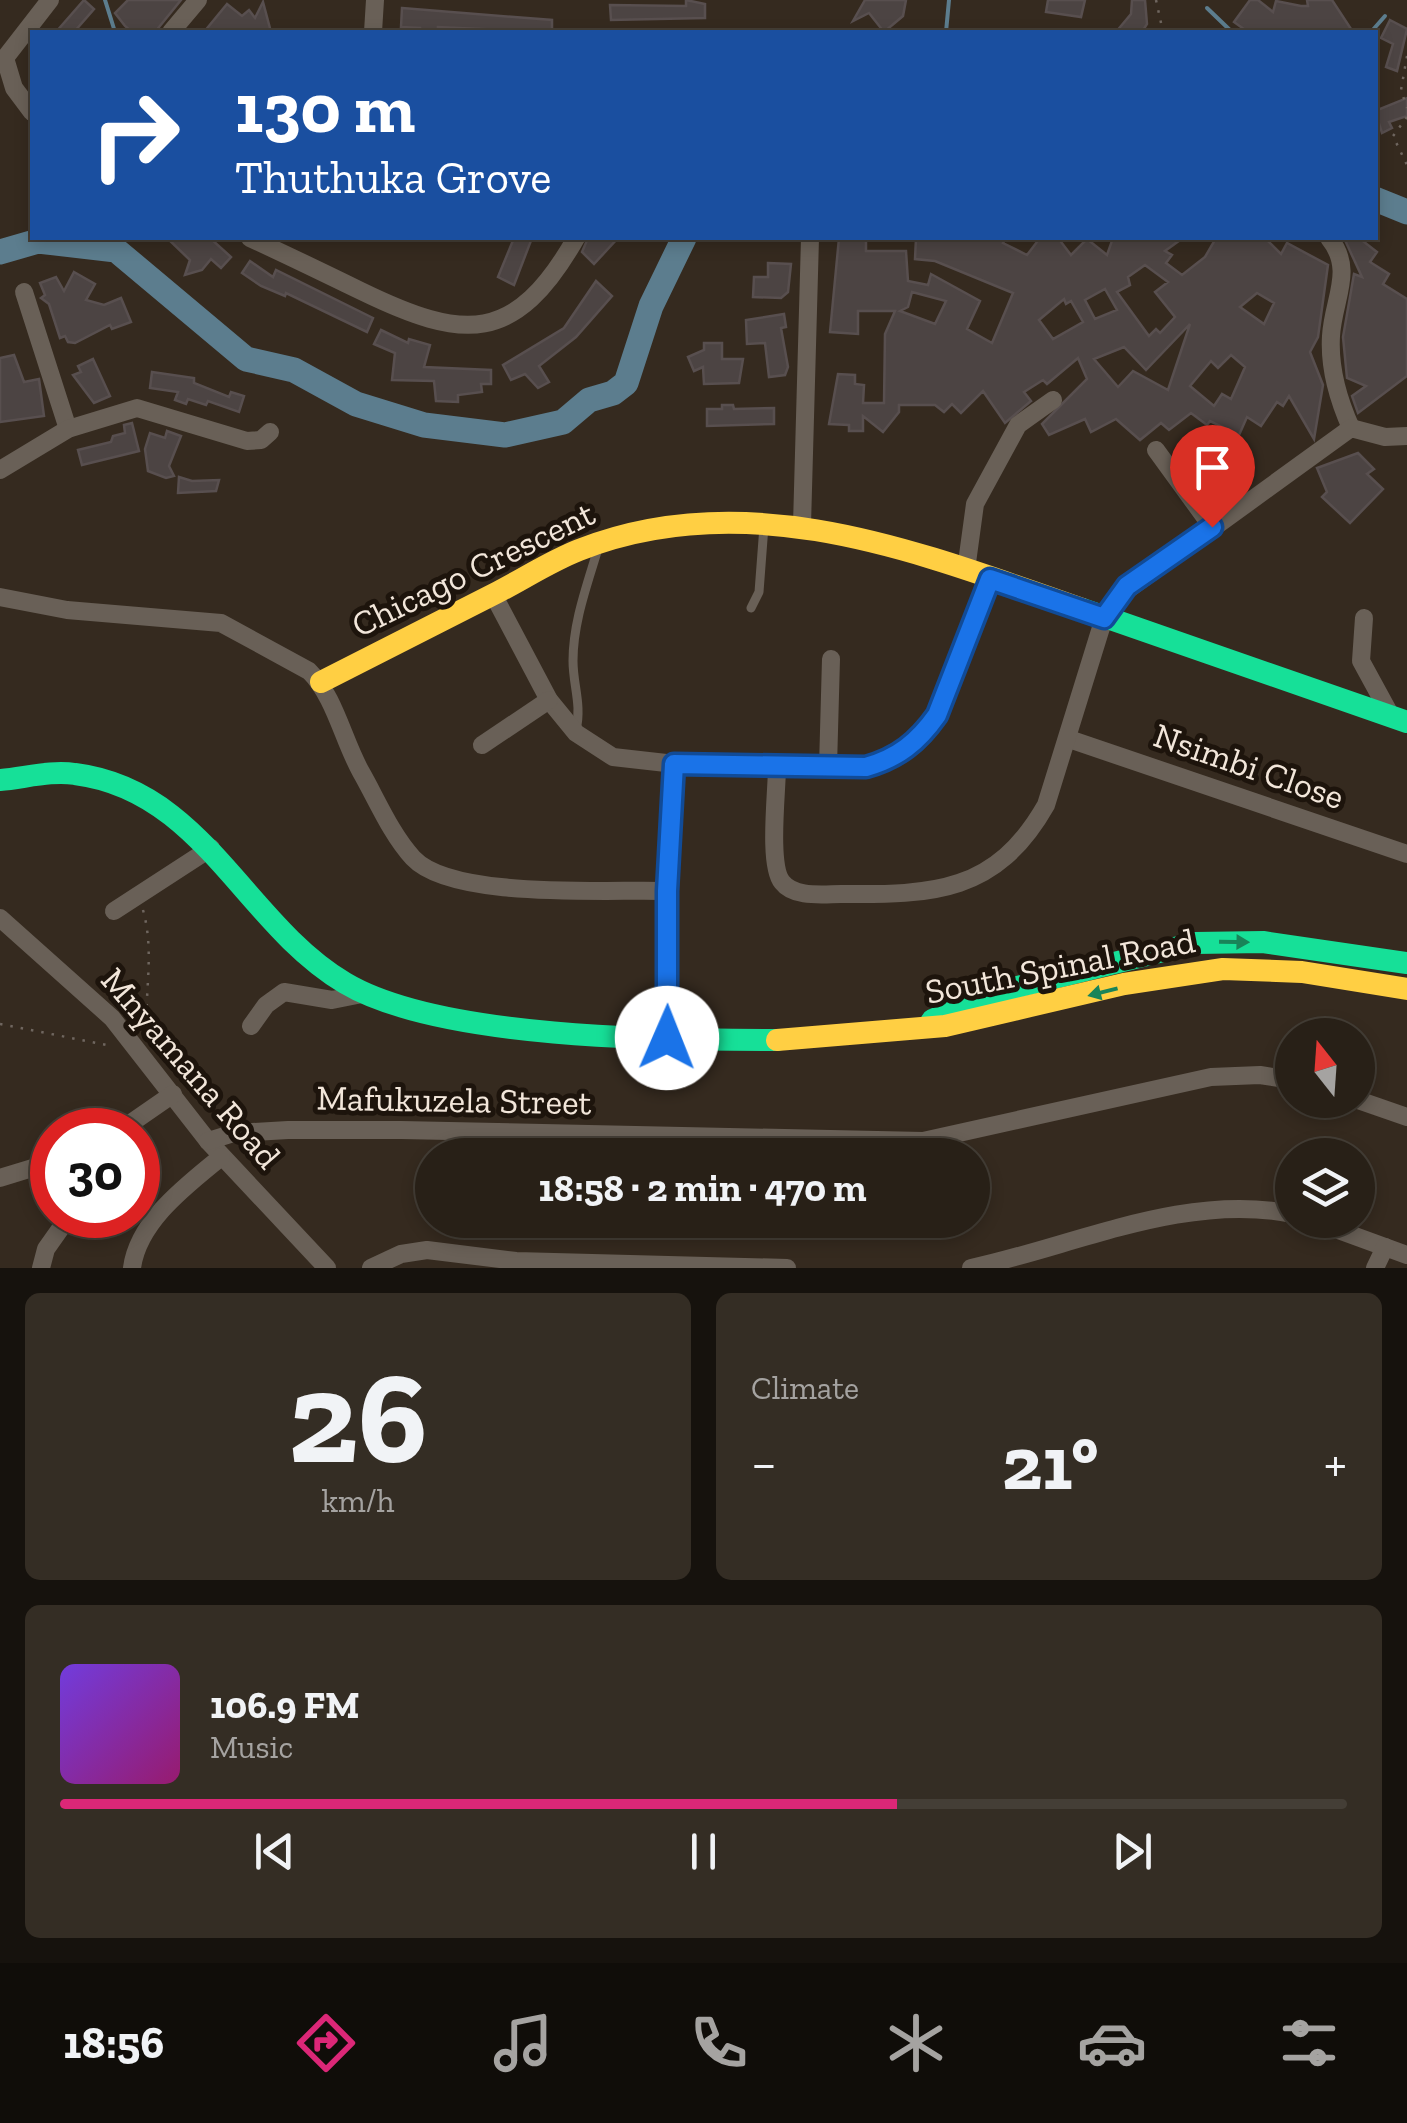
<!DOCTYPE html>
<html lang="en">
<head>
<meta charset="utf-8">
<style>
  body { margin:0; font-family:"Zilla Slab",serif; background:#342d24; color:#f1f3f6; height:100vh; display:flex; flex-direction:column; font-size:38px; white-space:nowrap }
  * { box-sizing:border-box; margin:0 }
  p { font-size:32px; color:#a5a3a1 }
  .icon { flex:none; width:55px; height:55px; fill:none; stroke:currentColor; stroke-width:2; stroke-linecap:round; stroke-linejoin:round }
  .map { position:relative; height:1268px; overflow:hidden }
  .side { display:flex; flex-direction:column; gap:25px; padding:25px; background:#16120d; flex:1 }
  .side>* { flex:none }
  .hud { position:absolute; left:30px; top:30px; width:1348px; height:210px; border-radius:0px; box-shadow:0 5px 15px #0003,0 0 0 2px #443e36; background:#1a4fa0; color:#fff; overflow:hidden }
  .needle { width:65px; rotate:343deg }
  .buttons { position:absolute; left:1275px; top:1018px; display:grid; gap:20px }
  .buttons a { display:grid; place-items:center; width:100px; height:100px; border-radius:50%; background:#282017; box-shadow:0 5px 15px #0003,0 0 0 2px #443e36; font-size:50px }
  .speed { position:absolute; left:30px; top:1108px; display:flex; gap:20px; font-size:50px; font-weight:700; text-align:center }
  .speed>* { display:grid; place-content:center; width:130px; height:130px; border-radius:50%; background:#282017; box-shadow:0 5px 15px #0003,0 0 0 2px #443e36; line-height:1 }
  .speed .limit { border:15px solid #d22; background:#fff; color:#111 }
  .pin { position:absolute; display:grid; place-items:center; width:85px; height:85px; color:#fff; margin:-102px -42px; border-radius:50% 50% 50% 0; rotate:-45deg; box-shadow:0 0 10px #0007 }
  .pin .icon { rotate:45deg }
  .me { position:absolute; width:110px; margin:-55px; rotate:1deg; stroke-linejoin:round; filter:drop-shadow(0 0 8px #0008) }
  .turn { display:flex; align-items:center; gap:35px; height:210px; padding:0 40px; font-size:45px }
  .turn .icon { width:130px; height:130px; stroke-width:2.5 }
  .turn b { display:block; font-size:70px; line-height:85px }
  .big { font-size:75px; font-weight:800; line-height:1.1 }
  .side .card { flex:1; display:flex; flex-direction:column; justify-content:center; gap:15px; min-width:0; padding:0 35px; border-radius:15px; background:#342d24 }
  .side .dial { align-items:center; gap:0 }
  .dial b { font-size:130px; line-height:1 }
  .song { display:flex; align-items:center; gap:30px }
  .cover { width:120px; height:120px; border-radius:15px; background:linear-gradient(135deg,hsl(260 70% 55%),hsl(320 70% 35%)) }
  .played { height:10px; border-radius:5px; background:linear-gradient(90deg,#db2777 65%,#443e36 65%) }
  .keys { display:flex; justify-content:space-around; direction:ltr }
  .heat { display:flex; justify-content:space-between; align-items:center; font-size:55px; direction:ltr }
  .side .tiles { flex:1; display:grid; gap:25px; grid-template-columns:1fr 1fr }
  .card:last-child { grid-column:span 2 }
  .trip { position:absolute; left:415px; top:1138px; width:575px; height:100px; border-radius:50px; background:#282017; box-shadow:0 5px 15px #0003,0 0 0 2px #443e36; font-weight:800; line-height:100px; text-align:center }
  .tabs { display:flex; height:160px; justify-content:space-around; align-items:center; background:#100d09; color:#a5a3a1 }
  .tabs .icon { width:70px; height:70px }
  .tabs .on { color:#db2777 }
  .tabs b { font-size:45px; color:#f1f3f6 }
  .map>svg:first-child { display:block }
</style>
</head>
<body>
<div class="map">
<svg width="1407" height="1268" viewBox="0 0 1407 1268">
  <rect width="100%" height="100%" fill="#352a1f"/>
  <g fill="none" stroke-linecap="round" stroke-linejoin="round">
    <g stroke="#5c7d8e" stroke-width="4">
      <polyline points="105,0 115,32"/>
      <polyline points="1207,8 1232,32"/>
      <polyline points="946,32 949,0"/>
      <polyline points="1371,32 1385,16"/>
      <polyline points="114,238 116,250"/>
    </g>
    <g stroke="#5c7d8e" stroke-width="25">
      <polyline points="1375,199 1407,212"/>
      <polyline points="0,252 38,241 116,250 246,359 294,370 356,404 424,425 505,435 563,422 589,400 613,393 626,383 651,306 684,238"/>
    </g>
  </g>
  <g fill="#4c4443" stroke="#584f4f" stroke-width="2.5" fill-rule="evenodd">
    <polygon points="84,0 94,9 74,32 56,32"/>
    <polygon points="128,0 181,0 155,32 132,32 125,26 115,13"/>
    <polygon points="686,0 705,4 705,18 611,20 610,5 686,6"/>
    <polygon points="865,0 906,0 903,16 884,32 869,13 853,21"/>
    <polygon points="1048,0 1085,0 1081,17 1046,12"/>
    <polygon points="1132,0 1145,0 1147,24 1142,32 1116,32 1131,14"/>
    <polygon points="1250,0 1258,0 1273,12 1276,1 1301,6 1308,6 1307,0 1332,0 1353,32 1248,32 1234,22"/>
    <polygon points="263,2 271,32 204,32 227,4 242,16 249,10 255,18"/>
    <polygon points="402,8 552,20 552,32 438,27 438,32 420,32 420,28 401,27"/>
    <polygon points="1390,20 1407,29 1397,71 1386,67 1393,44 1381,38"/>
    <polygon points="1407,98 1407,116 1389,122 1392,128 1382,133 1375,111"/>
    <polygon points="167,238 210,238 231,257 221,268 211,259 202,270 185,275 190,260"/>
    <polygon points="514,238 532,238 514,285 498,277"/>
    <polygon points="588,238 618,238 594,264 582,252"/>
    <path d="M839,238H866V251H906L908,281L928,285L931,274L980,301L967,329L992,343L1013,293L935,261L915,259L916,238H1006L1003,243L1027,255L1040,238H1058L1071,255L1087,239L1107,255L1113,238H1183L1165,251L1172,255L1166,263L1182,275L1205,257L1216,238H1265L1281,254L1287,243L1328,265L1318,337L1310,352L1323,385L1314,439L1289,396L1283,406L1277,402L1261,426L1247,417L1239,435L1210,421L1207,425L1191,413L1169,430L1161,423L1140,440L1116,419L1091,432L1085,419L1049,435L1042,424L1087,379L1078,358L1047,384L1043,380L1024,392L1031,401L1005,423L983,391L961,413L952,404L944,412L935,405H899V412L883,432L863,416V431H849V425L829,424L838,374L855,375V384L864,385L863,403H884L885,334L895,311H858V334L830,332ZM1145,265L1168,282L1155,292L1175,317L1160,333L1156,329L1149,336L1117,292L1130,285L1128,277ZM1105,289L1117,310L1095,319L1085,300ZM912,292L946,301L935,324L900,311L908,307ZM1257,293L1274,303L1264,324L1240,307ZM1064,299L1066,304L1071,301L1083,322L1053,339L1039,320ZM1190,324L1168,390L1133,371L1118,387L1094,359L1124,347L1146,370ZM1231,355L1245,367L1231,399L1222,394L1214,406L1190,386L1211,361L1218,368Z"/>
    <polygon points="1344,238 1359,238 1377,252 1370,262 1389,274 1383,284 1407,299 1407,376 1358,413 1352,396 1366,386 1347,378 1343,337 1354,274 1362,277"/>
    <polygon points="250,261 273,277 276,270 373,318 367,332 286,293 285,296 261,286 242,273"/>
    <polygon points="768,263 791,264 788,292 781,298 753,297 754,277 768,277"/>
    <polygon points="74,272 95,284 86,300 104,305 121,298 131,322 112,329 110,325 75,343 68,342 65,336 60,338 49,304 41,298 45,295 40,283 56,277 64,291"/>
    <polygon points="596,281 612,296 576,337 539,366 549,382 538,388 525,374 511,380 503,365 564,328"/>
    <polygon points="784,314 786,327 781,328 788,367 785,375 769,377 765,343 747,344 746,320"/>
    <polygon points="381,330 408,343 409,339 430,345 424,367 491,370 491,384 481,384 482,392 458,395 458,402 436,401 434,381 392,380 395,353 374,344"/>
    <polygon points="704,343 722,343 722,359 743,359 739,383 704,384 703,367 694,371 688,357 704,350"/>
    <polygon points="14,355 24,382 39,379 44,416 0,422 0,358"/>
    <polygon points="93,359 110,396 94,403 73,375 81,372 78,366"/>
    <polygon points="152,372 194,378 194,383 229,397 231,392 244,396 239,412 208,401 206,405 188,399 186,404 175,400 178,392 150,388"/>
    <polygon points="722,405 733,405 734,409 774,408 774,424 707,426 707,409 722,409"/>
    <polygon points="132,423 139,451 82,465 78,450 111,442 113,436 125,433 124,425"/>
    <polygon points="167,431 181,436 169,466 174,476 166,478 148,471 145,449 150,433 165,438"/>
    <polygon points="1358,453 1374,469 1367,474 1383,489 1350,523 1322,497 1327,492 1317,468"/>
    <polygon points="179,477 192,481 219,480 216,491 178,493"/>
  </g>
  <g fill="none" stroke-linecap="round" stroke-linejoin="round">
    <g stroke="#6f665f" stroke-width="2.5" stroke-dasharray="2.5 8" stroke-linecap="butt">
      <polyline points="1156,0 1163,32"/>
      <polyline points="1407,56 1401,90 1407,108"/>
      <polyline points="1407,117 1393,136 1407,165"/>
      <path d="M143,910C155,953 144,992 147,1035"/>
      <polyline points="0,1024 112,1046"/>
    </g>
    <g stroke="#696057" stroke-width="9">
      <polyline points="751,608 759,592 764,526"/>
      <path d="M576,730C582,705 573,685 573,661C573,621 588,583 599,545"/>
    </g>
    <g stroke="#696057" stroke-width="18">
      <polyline points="171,32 198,0"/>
      <polyline points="373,32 375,0"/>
      <polyline points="32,112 14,88 5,58 50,0"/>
      <path d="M250,238C287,255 324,273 361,291C464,341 515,345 576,238"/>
      <path d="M1329,238C1355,270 1333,299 1331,336C1329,369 1338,399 1351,428"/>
      <polyline points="24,292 68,429"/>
      <polyline points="1156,450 1212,527"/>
      <polyline points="0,470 68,429 137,408 247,441 261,440 270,432"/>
      <polyline points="802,525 810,238"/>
      <polyline points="966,570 975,504 1018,425 1053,400"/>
      <polyline points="493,594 549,700 576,733 613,757 675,764 867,767 906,750 937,715 990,579"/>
      <path d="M0,597L67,610L221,623L309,671C335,697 343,740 361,772C377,800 391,834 413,858C452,900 608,889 667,891"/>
      <polyline points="1364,618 1361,661 1391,716"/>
      <polyline points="1069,739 1407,854"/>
      <polyline points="482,745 549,700"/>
      <path d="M777,767C777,791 768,865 782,882C794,898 823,894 841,894C933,895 996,893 1046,805L1104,618L1115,599L1351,428L1385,437L1407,436"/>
      <polyline points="828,767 831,659"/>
      <polyline points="114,911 211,848"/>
      <polyline points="0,918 112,1018 208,1141 327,1268"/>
      <polyline points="251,1026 266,1005 284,992 332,1000 362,994"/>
      <polyline points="667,1038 667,891 675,764"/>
      <polyline points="1358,1100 1407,1117"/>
      <polyline points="121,1130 173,1094"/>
      <polyline points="208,1141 234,1133 288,1130 401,1130 923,1141 1211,1077 1260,1075 1292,1080"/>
      <polyline points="0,1178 52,1162"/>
      <polyline points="1311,1220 1407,1255"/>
      <polyline points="41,1268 46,1249 70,1215"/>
      <path d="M132,1268C138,1221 187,1185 221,1157"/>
      <polyline points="371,1268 401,1254 427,1250 516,1261 787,1268"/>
      <path d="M971,1268C1074,1246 1186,1192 1292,1214"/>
      <polyline points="1375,1268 1385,1247"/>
    </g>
    <g stroke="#16e098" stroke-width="22">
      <polyline points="1082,609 1407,722"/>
      <path d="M0,780C24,778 52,770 75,774C203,790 244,923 345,983C439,1039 664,1040 777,1040"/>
      <polyline points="932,1020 997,992 1195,943 1263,942 1407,963"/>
    </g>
    <g stroke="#ffcf43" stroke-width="22">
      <path d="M321,682C380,652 439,622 498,592C525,578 551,561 579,550C749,483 921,553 1082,609"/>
      <polyline points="777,1040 945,1026 1124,984 1223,969 1302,972 1407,989"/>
    </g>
  </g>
  <defs><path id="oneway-solid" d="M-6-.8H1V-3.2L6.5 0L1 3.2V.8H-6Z" transform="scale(2.5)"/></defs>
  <g fill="#198459">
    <use href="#oneway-solid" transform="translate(1234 942) rotate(1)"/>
    <use href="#oneway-solid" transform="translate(1103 992) rotate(166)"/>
  </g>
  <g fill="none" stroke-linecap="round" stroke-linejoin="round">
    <g stroke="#114b97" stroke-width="25">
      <path id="route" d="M667,1038V891L674,764L866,767C898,758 918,742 937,715L990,579L1104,618L1127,586L1212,527"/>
    </g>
    <use href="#route" stroke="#1a73e8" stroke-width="18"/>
  </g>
  <g text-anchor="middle" stroke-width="10" stroke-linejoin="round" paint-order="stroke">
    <g font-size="35" fill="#f2e6da" stroke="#1d140c">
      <text transform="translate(473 569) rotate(-26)" y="12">Chicago Crescent</text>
      <text transform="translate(1249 766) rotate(19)" y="12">Nsimbi Close</text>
      <text transform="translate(1060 966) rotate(-11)" y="12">South Spinal Road</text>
      <text transform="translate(191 1068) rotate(49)" y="12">Mnyamana Road</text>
      <text transform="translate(454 1100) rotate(1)" y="12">Mafukuzela Street</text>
    </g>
  </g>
</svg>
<div class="buttons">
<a><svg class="needle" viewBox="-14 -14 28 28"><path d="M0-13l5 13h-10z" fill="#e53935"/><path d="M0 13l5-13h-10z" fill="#a5a3a1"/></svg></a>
<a><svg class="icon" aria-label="layers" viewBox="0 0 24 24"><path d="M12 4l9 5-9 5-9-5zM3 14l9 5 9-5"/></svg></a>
</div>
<div class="speed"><div class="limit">30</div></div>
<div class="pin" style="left:1212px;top:527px;background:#d93025"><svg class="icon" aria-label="arrive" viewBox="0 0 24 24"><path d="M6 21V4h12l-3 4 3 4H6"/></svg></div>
<svg class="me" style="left:667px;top:1038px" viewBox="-20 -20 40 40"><circle r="19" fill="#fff"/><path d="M0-13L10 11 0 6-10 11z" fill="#1a73e8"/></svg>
<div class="trip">18:58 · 2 min · 470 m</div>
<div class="hud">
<div class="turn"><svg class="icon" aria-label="right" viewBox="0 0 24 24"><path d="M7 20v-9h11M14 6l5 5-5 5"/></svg><div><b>130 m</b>Thuthuka Grove</div></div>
</div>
</div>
<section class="side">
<div class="tiles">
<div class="card dial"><b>26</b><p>km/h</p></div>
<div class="card"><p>Climate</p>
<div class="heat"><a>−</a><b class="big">21°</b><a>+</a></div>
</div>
<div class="card">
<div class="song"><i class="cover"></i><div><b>106.9 FM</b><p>Music</p></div></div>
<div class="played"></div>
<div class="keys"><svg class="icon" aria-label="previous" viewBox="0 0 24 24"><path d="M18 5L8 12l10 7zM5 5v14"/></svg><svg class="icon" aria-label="pause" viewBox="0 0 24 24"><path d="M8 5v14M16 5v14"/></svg><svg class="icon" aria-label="next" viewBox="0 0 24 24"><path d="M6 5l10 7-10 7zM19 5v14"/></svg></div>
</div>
</div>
</section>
<nav class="tabs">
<b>18:56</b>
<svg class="icon on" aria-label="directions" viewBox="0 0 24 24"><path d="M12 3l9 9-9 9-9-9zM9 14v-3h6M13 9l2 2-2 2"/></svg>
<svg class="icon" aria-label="music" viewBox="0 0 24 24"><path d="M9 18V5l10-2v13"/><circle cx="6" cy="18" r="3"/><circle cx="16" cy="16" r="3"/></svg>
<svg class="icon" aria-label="phone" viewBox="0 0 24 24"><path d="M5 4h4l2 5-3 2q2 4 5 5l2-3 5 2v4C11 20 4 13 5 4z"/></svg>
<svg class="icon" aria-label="climate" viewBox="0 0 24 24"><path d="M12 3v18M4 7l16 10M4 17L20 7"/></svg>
<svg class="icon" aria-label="car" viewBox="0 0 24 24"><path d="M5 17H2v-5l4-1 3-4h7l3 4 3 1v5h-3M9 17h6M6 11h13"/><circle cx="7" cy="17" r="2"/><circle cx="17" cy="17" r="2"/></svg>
<svg class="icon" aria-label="filters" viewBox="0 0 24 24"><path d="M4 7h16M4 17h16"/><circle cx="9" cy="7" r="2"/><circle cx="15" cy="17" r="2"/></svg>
</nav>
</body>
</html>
